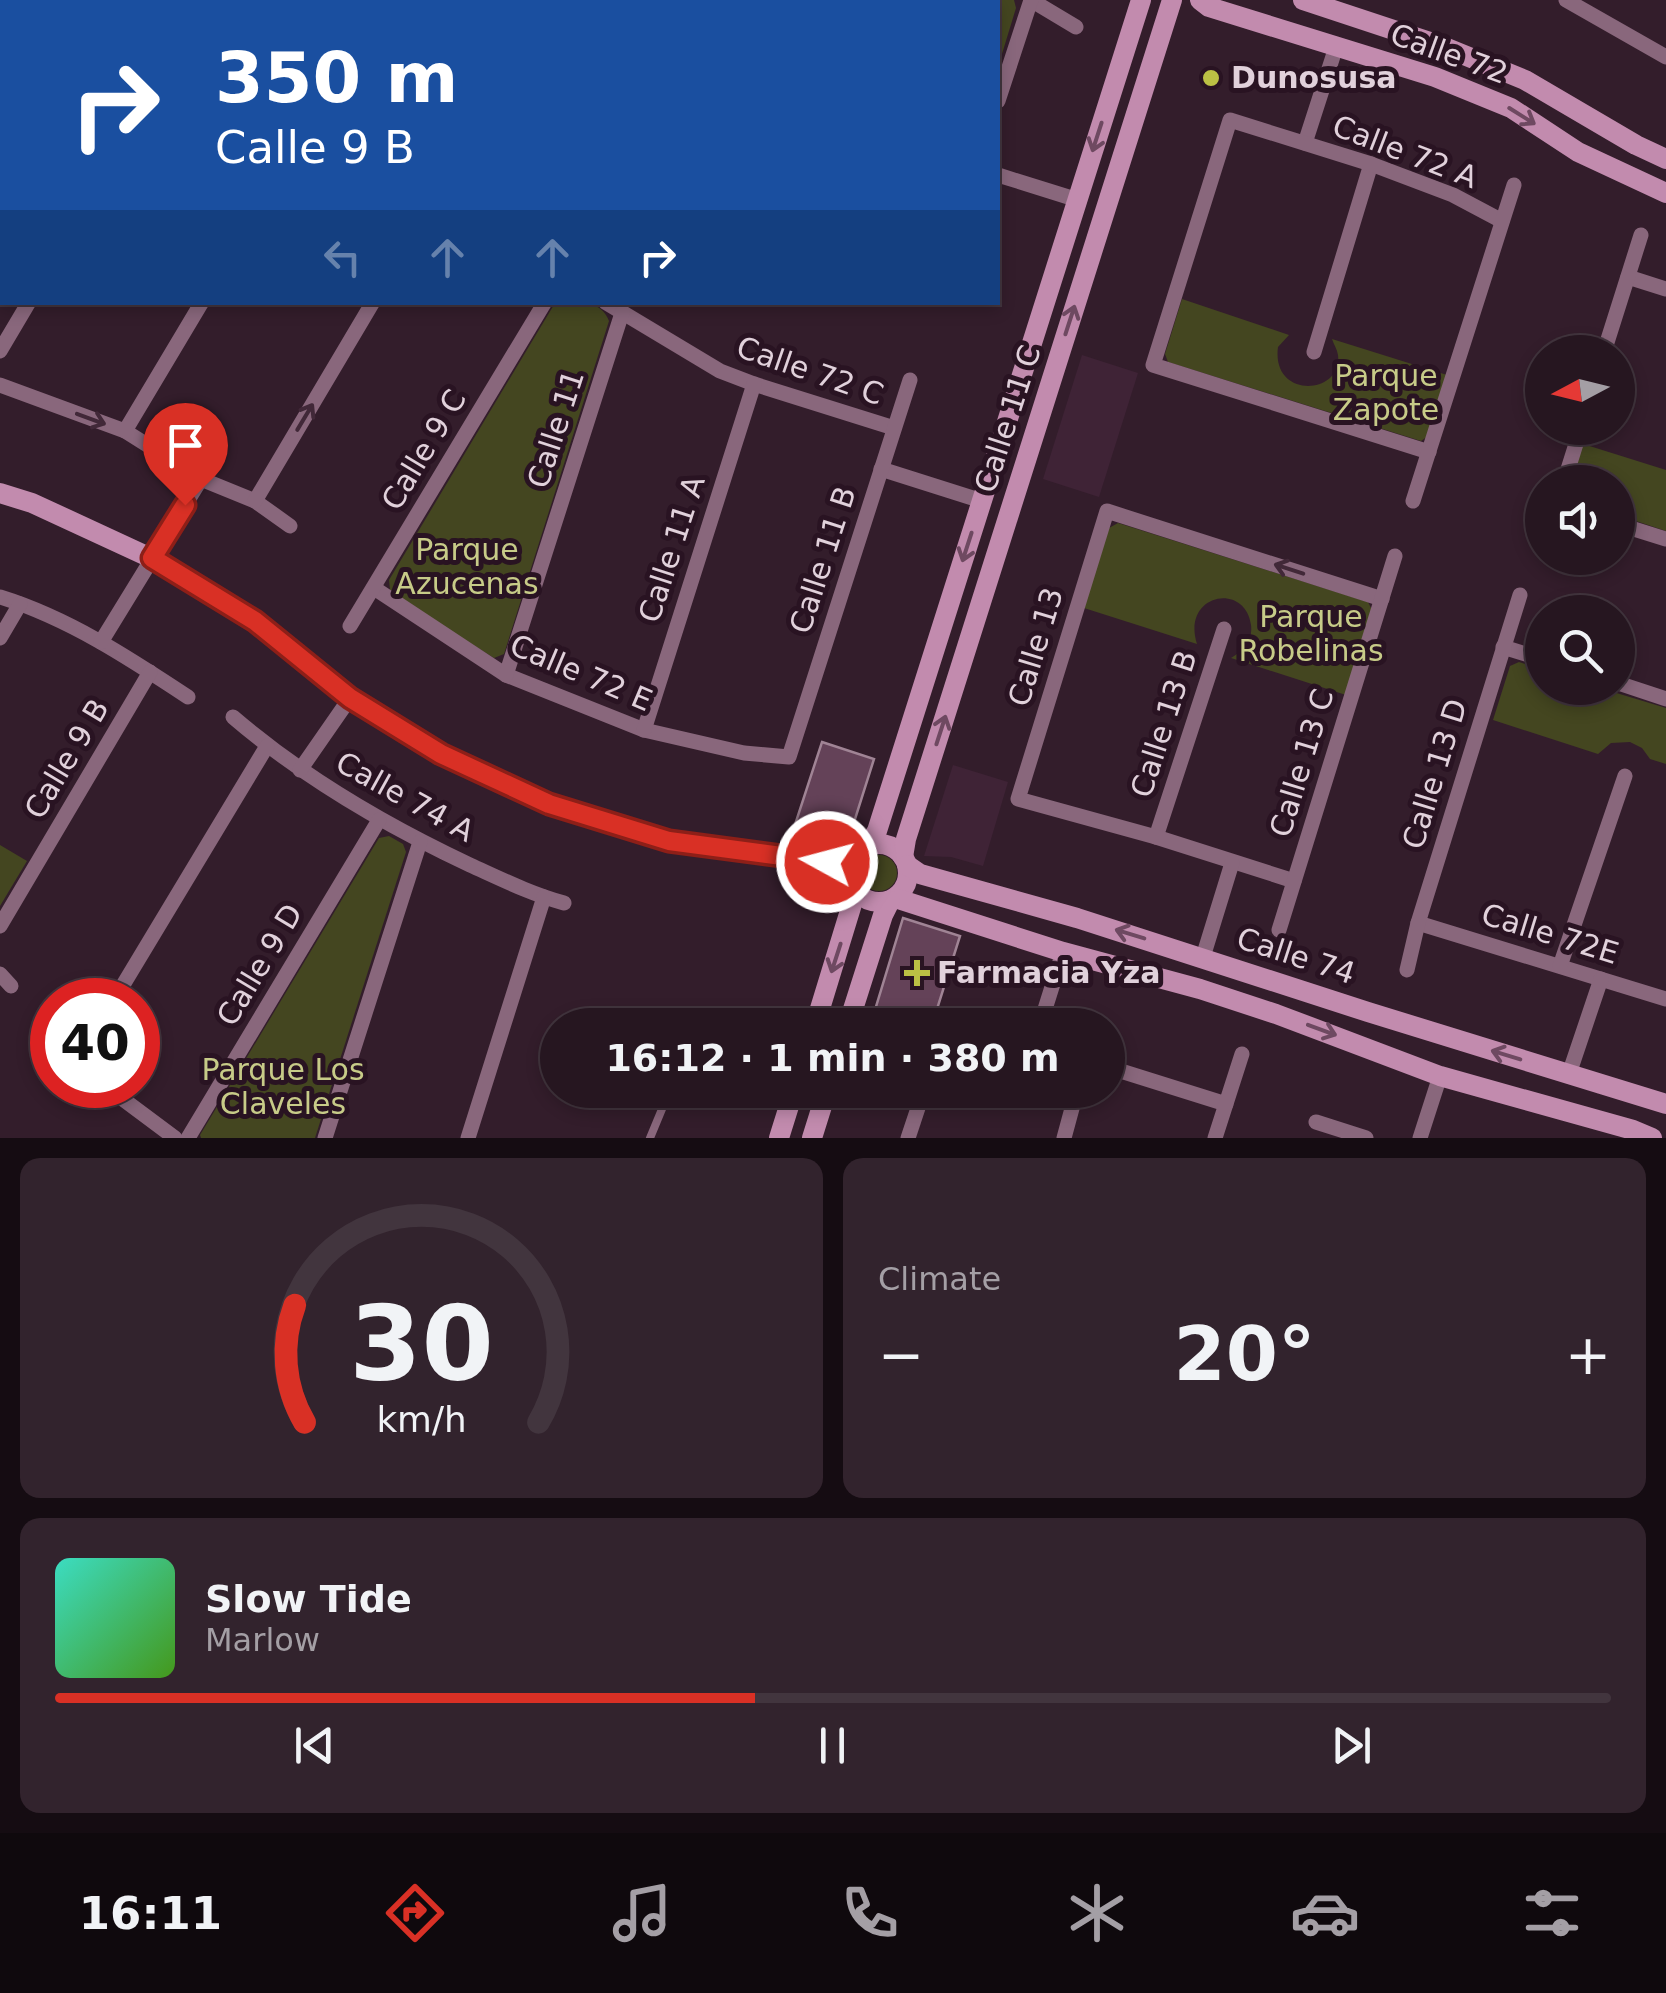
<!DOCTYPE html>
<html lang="en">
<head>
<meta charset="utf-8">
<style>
  body { margin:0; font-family:"DejaVu Sans",sans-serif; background:#32232d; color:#f1f3f6; height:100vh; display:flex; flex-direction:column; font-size:38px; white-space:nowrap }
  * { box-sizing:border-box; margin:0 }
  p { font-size:32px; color:#a49fa5 }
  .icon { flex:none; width:55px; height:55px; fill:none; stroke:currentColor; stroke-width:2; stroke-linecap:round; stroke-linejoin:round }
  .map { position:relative; height:1138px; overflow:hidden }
  .sheet { display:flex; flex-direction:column; gap:20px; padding:20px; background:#150c12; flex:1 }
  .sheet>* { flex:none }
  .top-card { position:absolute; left:0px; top:0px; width:1000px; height:305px; box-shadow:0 5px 15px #0003,0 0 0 2px #42353e; background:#1a4fa0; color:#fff; overflow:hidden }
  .needle { width:65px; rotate:263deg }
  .controls { position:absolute; left:1525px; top:335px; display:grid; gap:20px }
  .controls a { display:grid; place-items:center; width:110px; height:110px; border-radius:50%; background:#261620; box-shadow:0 5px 15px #0003,0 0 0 2px #42353e; font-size:50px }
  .speed { position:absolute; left:30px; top:978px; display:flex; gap:20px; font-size:50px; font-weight:700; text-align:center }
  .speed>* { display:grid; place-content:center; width:130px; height:130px; border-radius:50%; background:#261620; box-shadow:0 5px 15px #0003,0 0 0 2px #42353e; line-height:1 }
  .speed .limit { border:15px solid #d22; background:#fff; color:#111 }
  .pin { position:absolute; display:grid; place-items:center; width:85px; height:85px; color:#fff; margin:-102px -42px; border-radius:50% 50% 50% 0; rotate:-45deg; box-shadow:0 0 10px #0007 }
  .pin .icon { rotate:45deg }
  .me { position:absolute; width:110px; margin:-55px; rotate:277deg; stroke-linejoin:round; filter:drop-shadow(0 0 8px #0008) }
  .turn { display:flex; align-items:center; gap:35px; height:210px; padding:0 50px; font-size:45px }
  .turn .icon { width:130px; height:130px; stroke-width:2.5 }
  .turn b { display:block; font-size:70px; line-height:85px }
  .lanes { display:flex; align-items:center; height:95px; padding:0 50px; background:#0003; justify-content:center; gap:50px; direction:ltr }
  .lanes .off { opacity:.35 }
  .big { font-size:75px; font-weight:600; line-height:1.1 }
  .sheet .card { flex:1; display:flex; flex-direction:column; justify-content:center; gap:15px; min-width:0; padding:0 35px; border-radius:20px; background:#32232d }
  .sheet .dial { align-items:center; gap:0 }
  .dial svg { height:260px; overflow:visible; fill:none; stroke:#42353e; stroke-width:7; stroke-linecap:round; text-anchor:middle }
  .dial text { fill:#f1f3f6; stroke:none }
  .song { display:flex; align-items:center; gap:30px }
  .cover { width:120px; height:120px; border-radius:15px; background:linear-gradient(135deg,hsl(170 70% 55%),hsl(100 70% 35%)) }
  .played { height:10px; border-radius:5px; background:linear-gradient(90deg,#d93025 45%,#42353e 45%) }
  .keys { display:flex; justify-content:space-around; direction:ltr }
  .heat { display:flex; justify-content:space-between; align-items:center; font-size:55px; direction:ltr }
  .sheet .tiles { flex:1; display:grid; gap:20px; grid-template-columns:1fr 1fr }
  .card:last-child { grid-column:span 2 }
  .trip { position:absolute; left:540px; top:1008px; width:585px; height:100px; border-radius:50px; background:#261620; box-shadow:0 5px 15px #0003,0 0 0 2px #42353e; font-weight:600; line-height:100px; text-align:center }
  .menu { display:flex; height:160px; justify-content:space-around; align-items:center; background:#0f090d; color:#a49fa5 }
  .menu .icon { width:70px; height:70px }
  .menu .selected { color:#d93025 }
  .menu b { font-size:45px; color:#f1f3f6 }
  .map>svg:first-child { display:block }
</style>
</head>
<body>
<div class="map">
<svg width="1666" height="1138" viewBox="0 0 1666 1138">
  <rect width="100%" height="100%" fill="#331d2b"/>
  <g fill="#3f2336">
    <polygon points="1082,355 1138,373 1099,497 1043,479"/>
    <polygon points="953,765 1008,782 983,866 951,857 924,856"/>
  </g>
  <g fill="#444620">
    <polygon points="921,0 1014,0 1016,8 998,67 998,2 919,2"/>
    <path d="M1182,299L1289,335L1278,347C1271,400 1343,395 1338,355C1337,349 1334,345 1332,339L1447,375L1428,436L1421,441L1168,362L1165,354Z"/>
    <path d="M555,303C576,303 600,298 609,321L504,654L494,658L438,623L390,590L389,580Z"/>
    <polygon points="1580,443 1666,470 1666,531 1618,515 1618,482 1568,482"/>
    <path d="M1118,523L1368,602L1372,610L1346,695L1231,658C1244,650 1253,641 1251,625C1245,581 1181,594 1197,644L1084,608L1109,528Z"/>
    <polygon points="1519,662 1542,669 1542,688 1600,688 1666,708 1666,764 1650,759 1642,748 1630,742 1611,743 1598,754 1493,720 1510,666"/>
    <polygon points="389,836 403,844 406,852 315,1138 201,1138 200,1135 379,838"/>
    <polygon points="0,845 27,861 0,906"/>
    <circle cx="879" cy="873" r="18"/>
  </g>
  <g fill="#644258" stroke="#a08495" stroke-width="2.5">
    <polygon points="822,742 874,759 850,835 846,841 839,842 790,840"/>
    <polygon points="903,918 960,936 932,1025 923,1025 875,1010"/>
  </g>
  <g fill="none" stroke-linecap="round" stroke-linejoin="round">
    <polyline stroke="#89677c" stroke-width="8" points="650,1138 667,1097"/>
    <g stroke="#89677c" stroke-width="15">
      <polyline points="410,0 414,2"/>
      <polyline points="1031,0 1076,27"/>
      <polyline points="1566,0 1666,57"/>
      <polyline points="553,2 554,0"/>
      <polyline points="725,2 726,0"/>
      <polyline points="910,2 911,0"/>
      <polyline points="998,101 1031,0"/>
      <polyline points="1305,143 1336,47"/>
      <polyline points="998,175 1078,200"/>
      <polyline points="1628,277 1666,289"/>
      <polyline points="605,302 720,371 754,384 894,428"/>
      <polyline points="0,351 29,302"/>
      <polyline points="1314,352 1371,164"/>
      <polyline points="1604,352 1641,235"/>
      <polyline points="0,385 125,431 201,479 255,501 290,526"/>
      <polyline points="125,431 202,302"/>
      <polyline points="1429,452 1153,365 1230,120 1371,164 1453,195 1502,221"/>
      <polyline points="881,469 982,501"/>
      <polyline points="1564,482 1581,428"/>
      <polyline points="255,501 373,302"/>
      <polyline points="1413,501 1514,185"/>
      <polyline points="1618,524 1666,539"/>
      <polyline points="374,588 506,675 644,730 744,753 789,757 910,380"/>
      <path d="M0,597C68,618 129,658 188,697"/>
      <polyline points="350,626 545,302"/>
      <polyline points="0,638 20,604"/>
      <polyline points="101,642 201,479"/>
      <polyline points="1503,647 1542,659"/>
      <polyline points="506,675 622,313"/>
      <polyline points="1618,683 1666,699"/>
      <path d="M233,717C304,778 385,825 470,865C501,879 531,894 564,903"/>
      <polyline points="644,730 754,384"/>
      <polyline points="300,770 350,698"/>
      <polyline points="1156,837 1224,629"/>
      <polyline points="1294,881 1156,837 1018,799 1107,511 1382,599"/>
      <polyline points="1418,923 1666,999"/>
      <polyline points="0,926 150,672"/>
      <polyline points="1279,930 1395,556"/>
      <polyline points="1203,957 1232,863"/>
      <polyline points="1560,966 1625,776"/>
      <polyline points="1407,970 1418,923 1520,595"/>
      <polyline points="0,974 11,986"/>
      <polyline points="114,1000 267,746"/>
      <polyline points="944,1025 947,1017 973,1025"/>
      <polyline points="1040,1025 1063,952"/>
      <polyline points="38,1030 52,1043"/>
      <polyline points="1108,1067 1226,1104"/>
      <polyline points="1569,1074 1601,979"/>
      <polyline points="104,1085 175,1138"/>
      <polyline points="1316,1122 1366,1138"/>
      <polyline points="188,1138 379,820"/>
      <polyline points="325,1138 420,842"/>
      <polyline points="468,1138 544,897"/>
      <polyline points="908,1138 924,1090"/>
      <polyline points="1064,1138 1077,1090"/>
      <polyline points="1215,1138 1242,1054"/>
      <polyline points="1420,1138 1440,1076"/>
    </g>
    <g stroke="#c28bae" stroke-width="20">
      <polyline points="1200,0 1209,7 1435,77 1511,108 1578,152 1666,193"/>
      <polyline points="1303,0 1442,46 1525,80 1636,145 1666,159"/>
      <polyline points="0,493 32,503 151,558 255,621 350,698 441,754 549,804 669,841 815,862 852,863"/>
      <circle cx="879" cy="873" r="29"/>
      <polyline points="868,846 877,831 1141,0"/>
      <polyline points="903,857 906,839 1172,0"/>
      <polyline points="907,865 920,874 1077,918 1368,1012 1666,1104"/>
      <polyline points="895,898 1063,952 1200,989 1276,1014 1440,1076 1633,1130 1652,1138"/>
      <polyline points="815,1025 856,891"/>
      <polyline points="848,1025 883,915 890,901"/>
      <polyline points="779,1138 794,1090"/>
      <polyline points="812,1138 827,1090"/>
    </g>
  </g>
  <defs><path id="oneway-shaft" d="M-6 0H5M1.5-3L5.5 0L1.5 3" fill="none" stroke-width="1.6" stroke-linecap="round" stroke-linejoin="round" transform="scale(2.5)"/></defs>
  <g stroke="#6e4961">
    <use href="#oneway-shaft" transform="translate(1522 116) rotate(32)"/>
    <use href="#oneway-shaft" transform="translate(1097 137) rotate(108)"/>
    <use href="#oneway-shaft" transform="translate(1070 320) rotate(-72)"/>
    <use href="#oneway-shaft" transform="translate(967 547) rotate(108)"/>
    <use href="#oneway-shaft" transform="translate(941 730) rotate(-72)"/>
    <use href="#oneway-shaft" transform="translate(1130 934) rotate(-163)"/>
    <use href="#oneway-shaft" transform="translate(836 958) rotate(108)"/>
    <use href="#oneway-shaft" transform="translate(1322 1030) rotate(20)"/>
    <use href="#oneway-shaft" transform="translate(1506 1055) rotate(-163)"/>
  </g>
  <g stroke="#412838">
    <use href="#oneway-shaft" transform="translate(305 417) rotate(-59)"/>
    <use href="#oneway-shaft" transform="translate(91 419) rotate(20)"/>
    <use href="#oneway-shaft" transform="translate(1289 569) rotate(-162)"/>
  </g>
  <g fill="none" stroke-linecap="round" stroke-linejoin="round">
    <g stroke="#8d1f18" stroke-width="25">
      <polyline id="route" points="185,505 152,558 255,621 350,698 441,754 549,804 669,841 827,862"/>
    </g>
    <use href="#route" stroke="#d93025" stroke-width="18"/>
  </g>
  <g fill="#bbc044" stroke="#291322" stroke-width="4">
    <circle cx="1211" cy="78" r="10"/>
    <path d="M912 958h10v10h10v10h-10v10h-10v-10h-10v-10h10z"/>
  </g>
  <g text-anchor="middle" stroke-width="10" stroke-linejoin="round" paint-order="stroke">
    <g font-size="30" fill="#e1d1db" stroke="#291322">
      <text transform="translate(1449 54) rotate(20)" y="10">Calle 72</text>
      <text transform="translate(1405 152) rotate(21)" y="10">Calle 72 A</text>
      <text transform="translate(810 371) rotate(19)" y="10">Calle 72 C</text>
      <text transform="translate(1008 419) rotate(-72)" y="10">Calle 11 C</text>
      <text transform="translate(556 429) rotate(-72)" y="10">Calle 11</text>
      <text transform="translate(424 450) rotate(-59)" y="10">Calle 9 C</text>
      <text transform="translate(672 549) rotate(-72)" y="10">Calle 11 A</text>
      <text transform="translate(823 560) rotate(-72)" y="10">Calle 11 B</text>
      <text transform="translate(1036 647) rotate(-73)" y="10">Calle 13</text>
      <text transform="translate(581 673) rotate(23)" y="10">Calle 72 E</text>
      <text transform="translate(1164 724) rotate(-72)" y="10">Calle 13 B</text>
      <text transform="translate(67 759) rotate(-59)" y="10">Calle 9 B</text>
      <text transform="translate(1302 763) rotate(-73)" y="10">Calle 13 C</text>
      <text transform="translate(1435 774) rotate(-73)" y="10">Calle 13 D</text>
      <text transform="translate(405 797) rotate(29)" y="10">Calle 74 A</text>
      <text transform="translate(1550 934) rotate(17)" y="10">Calle 72E</text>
      <text transform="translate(1296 956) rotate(18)" y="10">Calle 74</text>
      <text transform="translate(260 965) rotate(-59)" y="10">Calle 9 D</text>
    </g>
    <g font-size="30" font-weight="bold" fill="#e1d1db" stroke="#291322" text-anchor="start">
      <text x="1231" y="88">Dunosusa</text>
      <text x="937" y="983">Farmacia Yza</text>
    </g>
    <g font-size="30" fill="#c7cb88" stroke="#291322">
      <text x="1386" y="386">Parque<tspan x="1386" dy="34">Zapote</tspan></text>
      <text x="467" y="560">Parque<tspan x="467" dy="34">Azucenas</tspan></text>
      <text x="1311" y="627">Parque<tspan x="1311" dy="34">Robelinas</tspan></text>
      <text x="283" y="1080">Parque Los<tspan x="283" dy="34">Claveles</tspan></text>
    </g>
  </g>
</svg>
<div class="controls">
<a><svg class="needle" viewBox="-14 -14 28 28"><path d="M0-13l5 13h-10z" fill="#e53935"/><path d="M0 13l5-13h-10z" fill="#a49fa5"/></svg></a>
<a><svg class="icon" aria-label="sound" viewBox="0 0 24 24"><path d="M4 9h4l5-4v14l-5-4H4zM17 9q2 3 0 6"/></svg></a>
<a><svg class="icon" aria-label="search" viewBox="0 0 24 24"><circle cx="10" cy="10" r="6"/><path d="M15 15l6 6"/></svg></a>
</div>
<div class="speed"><div class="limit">40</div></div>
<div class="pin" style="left:185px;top:505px;background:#d93025"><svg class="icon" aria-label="arrive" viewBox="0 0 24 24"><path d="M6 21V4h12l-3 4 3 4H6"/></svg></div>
<svg class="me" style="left:827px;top:862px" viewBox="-20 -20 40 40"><circle r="17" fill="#d93025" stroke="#fff" stroke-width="3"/><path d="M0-11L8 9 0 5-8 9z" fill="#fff"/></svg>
<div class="trip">16:12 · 1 min · 380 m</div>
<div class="top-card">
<div class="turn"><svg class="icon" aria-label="right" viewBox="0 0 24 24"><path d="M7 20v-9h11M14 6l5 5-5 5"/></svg><div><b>350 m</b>Calle 9 B</div></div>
<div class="lanes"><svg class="icon off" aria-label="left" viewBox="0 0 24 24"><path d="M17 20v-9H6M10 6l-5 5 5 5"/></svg><svg class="icon off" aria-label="ahead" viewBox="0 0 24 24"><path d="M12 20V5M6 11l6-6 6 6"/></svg><svg class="icon off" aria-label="ahead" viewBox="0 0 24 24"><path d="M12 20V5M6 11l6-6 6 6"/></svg><svg class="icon" aria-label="right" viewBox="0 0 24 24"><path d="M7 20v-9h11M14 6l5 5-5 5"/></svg></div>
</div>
</div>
<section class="sheet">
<div class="tiles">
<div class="card dial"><svg viewBox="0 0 100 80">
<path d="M14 69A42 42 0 1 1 86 69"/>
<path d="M14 69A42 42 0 0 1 11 33" stroke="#d93025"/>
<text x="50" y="56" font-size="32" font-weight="700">30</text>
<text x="50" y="72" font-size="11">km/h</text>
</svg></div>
<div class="card"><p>Climate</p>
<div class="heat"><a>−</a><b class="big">20°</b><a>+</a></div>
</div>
<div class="card">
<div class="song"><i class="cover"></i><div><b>Slow Tide</b><p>Marlow</p></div></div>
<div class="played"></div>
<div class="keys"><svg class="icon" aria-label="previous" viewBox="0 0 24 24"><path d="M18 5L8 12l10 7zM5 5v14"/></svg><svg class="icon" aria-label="pause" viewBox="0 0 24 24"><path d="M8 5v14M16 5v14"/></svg><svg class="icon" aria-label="next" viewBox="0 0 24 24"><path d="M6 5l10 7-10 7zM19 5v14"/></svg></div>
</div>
</div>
</section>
<nav class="menu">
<b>16:11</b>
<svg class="icon selected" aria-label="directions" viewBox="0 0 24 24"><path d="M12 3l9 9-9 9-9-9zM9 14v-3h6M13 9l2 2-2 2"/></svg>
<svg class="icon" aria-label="music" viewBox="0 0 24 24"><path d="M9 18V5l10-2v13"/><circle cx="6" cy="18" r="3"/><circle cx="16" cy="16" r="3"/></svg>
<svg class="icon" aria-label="phone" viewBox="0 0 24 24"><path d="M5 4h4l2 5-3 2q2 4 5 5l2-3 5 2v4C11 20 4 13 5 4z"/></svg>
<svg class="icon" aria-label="climate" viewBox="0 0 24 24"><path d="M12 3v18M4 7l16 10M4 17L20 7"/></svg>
<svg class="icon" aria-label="car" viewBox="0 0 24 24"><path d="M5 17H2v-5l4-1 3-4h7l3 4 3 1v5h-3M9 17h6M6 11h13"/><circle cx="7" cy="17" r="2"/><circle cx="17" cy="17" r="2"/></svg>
<svg class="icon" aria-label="filters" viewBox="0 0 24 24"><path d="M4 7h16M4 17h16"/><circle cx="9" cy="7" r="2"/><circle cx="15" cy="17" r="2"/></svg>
</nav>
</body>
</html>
